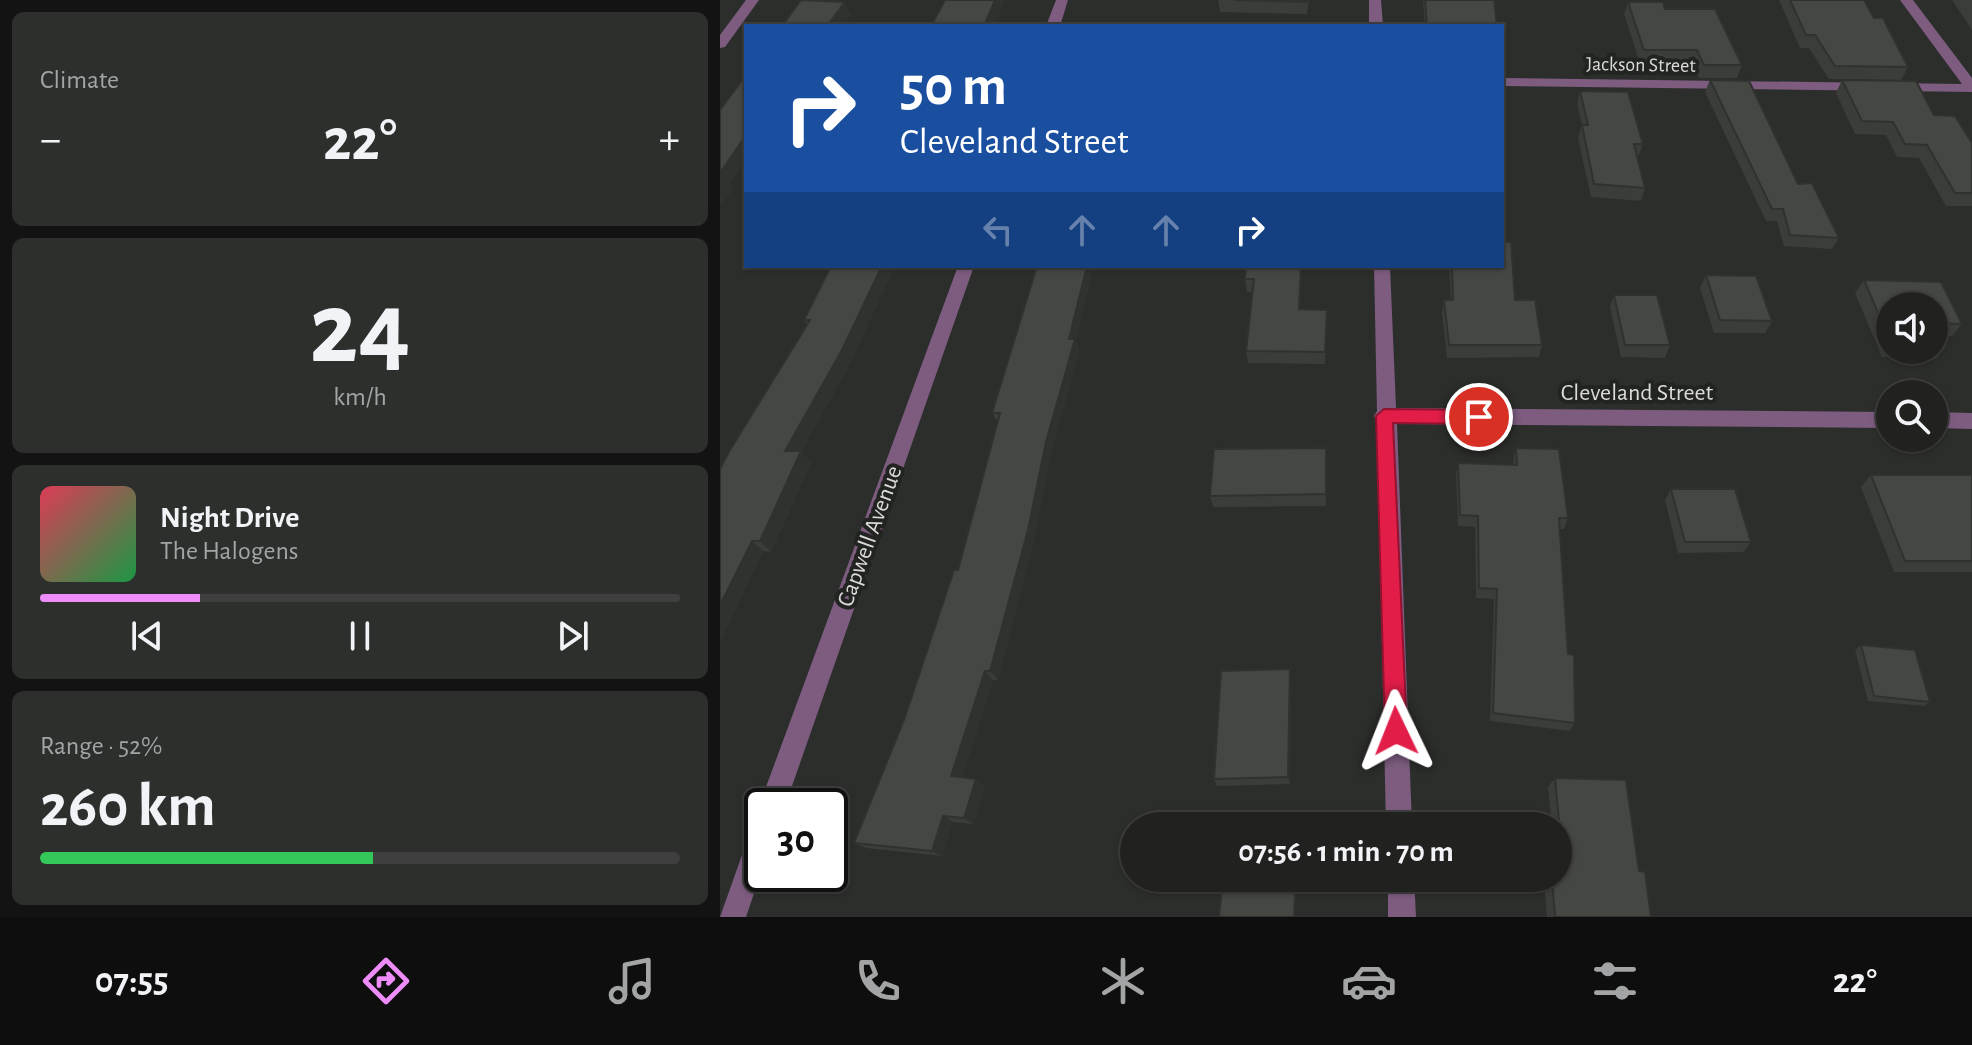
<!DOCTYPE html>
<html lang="en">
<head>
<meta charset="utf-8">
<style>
  body { margin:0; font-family:"Alegreya Sans",sans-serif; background:#2d2f2d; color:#f1f3f6; height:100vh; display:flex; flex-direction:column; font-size:30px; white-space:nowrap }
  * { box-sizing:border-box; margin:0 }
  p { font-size:26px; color:#a2a4a5 }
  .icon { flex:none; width:44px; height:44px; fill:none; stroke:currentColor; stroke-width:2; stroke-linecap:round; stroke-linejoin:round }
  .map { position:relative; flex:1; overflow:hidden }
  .sheet { display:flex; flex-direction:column; gap:12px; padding:12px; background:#121312; width:720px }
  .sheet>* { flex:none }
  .hud { position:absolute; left:24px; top:24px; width:760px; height:244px; border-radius:0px; box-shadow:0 2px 6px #0004,0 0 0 2px #3e3f3e; background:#1a4fa0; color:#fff; overflow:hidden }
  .tools { position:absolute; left:1156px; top:292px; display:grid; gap:16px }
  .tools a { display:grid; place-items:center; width:72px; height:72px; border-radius:50%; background:#212220; box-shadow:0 2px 6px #0004,0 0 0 2px #3e3f3e; font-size:40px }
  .speed { position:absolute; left:24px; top:788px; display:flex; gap:16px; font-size:40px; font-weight:700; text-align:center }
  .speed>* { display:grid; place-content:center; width:104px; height:104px; border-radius:50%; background:#212220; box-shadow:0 2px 6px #0004,0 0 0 2px #3e3f3e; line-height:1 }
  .speed .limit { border:4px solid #111; border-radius:12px; background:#fff; color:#111 }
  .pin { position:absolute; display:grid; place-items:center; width:68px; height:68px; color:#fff; margin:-34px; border:4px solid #fff; border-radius:50%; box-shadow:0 2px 8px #0007 }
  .me { position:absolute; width:88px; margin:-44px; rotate:358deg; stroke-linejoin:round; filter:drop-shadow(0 0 6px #0008) }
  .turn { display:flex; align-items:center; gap:28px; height:168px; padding:0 24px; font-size:36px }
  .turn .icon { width:104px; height:104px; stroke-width:2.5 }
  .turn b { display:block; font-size:56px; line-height:68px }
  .lanes { display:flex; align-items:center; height:76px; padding:0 24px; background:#0003; justify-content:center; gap:40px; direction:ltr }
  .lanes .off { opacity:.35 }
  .big { font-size:60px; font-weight:700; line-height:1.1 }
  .sheet .tile { flex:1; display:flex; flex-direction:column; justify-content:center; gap:12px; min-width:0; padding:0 28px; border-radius:12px; background:#2d2f2d }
  .sheet .dial { align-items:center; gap:0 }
  .dial b { font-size:104px; line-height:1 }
  .song { display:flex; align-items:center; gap:24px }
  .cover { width:96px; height:96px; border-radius:12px; background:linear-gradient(135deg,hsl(350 70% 55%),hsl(140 70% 35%)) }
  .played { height:8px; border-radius:4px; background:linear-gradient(90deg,#ee8cf9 25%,#3e3f3e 25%) }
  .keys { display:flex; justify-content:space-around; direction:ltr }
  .heat { display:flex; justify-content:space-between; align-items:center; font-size:44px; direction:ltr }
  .charge { height:12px; border-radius:6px; background:linear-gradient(90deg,#34c759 52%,#3e3f3e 0) }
  .trip { position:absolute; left:400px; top:812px; width:452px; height:80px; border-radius:40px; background:#212220; box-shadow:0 2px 6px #0004,0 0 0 2px #3e3f3e; font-weight:700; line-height:80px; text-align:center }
  .tab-bar { display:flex; height:128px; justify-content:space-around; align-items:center; background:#0d0e0d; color:#a2a4a5 }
  .tab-bar .icon { width:56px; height:56px }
  .tab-bar .current { color:#ee8cf9 }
  .tab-bar b { font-size:36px; color:#f1f3f6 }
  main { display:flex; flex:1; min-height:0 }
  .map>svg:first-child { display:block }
</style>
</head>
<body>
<main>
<section class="sheet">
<div class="tile"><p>Climate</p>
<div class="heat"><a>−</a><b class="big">22°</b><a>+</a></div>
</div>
<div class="tile dial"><b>24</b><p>km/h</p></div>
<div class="tile">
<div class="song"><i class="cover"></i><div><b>Night Drive</b><p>The Halogens</p></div></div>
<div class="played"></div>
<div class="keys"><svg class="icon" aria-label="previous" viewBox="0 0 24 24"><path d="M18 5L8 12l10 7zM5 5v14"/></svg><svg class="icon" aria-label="pause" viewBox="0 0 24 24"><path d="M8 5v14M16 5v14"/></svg><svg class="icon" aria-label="next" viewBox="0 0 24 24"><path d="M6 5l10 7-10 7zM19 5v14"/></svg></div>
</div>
<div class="tile"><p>Range · 52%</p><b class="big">260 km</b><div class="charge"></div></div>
</section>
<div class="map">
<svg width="1252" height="917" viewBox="0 0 1252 917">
  <rect width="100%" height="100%" fill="#2c2e2b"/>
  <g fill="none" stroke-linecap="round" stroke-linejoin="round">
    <g fill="#7d5c80" fill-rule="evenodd">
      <polygon points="26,0 39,0 5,47 0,48 0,35"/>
      <polygon points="336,0 348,0 340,26 326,26"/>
      <polygon points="649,0 661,0 663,26 649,26"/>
      <polygon points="1180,0 1193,0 1252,78 1252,92 782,86 782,78 1242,84"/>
      <polygon points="238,266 254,266 65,806 42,806 42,813 39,806"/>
      <polygon points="654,266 670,266 676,408 1170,412 1170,428 677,424 692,826 666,826 657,421 654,416 657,411"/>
      <polygon points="1214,412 1252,413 1252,429 1214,428"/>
      <polygon points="42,820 42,870 26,917 0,917 33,824"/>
      <polygon points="668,878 694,878 696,917 668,917"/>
    </g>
  </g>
  <g fill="#3b3d3a" fill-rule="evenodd">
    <polygon points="498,0 589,0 587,14 500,12"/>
    <polygon points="703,0 774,0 777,26 705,26"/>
    <polygon points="1059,0 1144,0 1154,18 1188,67 1181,80 1109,79 1089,48 1080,48"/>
    <polygon points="1232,0 1252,0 1252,30"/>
    <polygon points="908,2 945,9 1022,65 1017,78 979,78 973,63 920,63 904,14"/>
    <polygon points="990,80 1078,184 1119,238 1112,249 1064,246 1057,221 1046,221 985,92"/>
    <polygon points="1122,80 1214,115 1252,143 1252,206 1226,206 1199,158 1177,157 1166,135 1135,134 1116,93"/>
    <polygon points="860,91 923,144 918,157 917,157 925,188 921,201 871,197 858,138 862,125 857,104"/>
    <polygon points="526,266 582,266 580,310 607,310 605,364 528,363 526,351 533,292 527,292 525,279"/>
    <polygon points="729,266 782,266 795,300 822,345 819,357 727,358 722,313 724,300 731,300"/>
    <polygon points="171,267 173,270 131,362 81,452 91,463 51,552 43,551 0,642 0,469 87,324 84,320"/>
    <polygon points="986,275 1052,321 1045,333 994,333 980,288"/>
    <path d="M1144,280L1221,282L1242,324L1232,336H1221L1226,346L1216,359L1162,357L1135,293ZM1170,306H1214V350H1170Z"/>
    <polygon points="894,295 950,345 945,358 901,357 890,307"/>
    <polygon points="356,342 359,351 331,453 314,540 278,680 273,680 242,777 265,786 253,824 233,822 222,856 146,848 134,843 184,720 238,570 278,423 272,413"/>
    <polygon points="606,448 606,506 493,507 490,496"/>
    <polygon points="796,448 848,518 844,529 839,529 848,654 855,723 850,731 770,721 774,599 756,598 755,527 738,526 736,474 738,463 793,465 793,460"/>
    <polygon points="1151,475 1252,475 1252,572 1174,572 1141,487"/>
    <polygon points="951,489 1031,542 1023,552 958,553 945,500"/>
    <polygon points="1141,645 1210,702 1204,706 1148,701 1135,650"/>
    <polygon points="571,678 570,784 497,786 494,779"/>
    <polygon points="835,778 919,871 931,917 827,917 824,880 827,878 838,878 838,826 832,826 828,787"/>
  </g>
  <g fill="#30322f">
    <polygon points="275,0 285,0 274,26 264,26"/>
    <polygon points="125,2 131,15 123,26 107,26"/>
    <polygon points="26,135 26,161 10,184 14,189 0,206 0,173"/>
    <polygon points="162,266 171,266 173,270 131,362 81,452 91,463 51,552 40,541 65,451"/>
    <polygon points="367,266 374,266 356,342 359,351 331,453 314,540 278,680 270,671"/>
    <polygon points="581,266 582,266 580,322 579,309"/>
    <polygon points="32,541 43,551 0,642 0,605"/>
    <polygon points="570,669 571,678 570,784 568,777"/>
    <polygon points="265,671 273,680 240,783 231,776"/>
    <polygon points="256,779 265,786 253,824 244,818"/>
    <polygon points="223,816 233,822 222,856 212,851"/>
    <polygon points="576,878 577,878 575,917 574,917"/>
  </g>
  <g fill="#454743" stroke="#30322f" stroke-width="2">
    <polygon points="81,0 125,2 107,26 62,26"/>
    <polygon points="225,0 275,0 264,26 211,26"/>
    <polygon points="514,0 587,0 587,2"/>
    <polygon points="705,0 774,0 777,26 707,26"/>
    <polygon points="1070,0 1144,0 1154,18 1163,18 1188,67 1115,66 1095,35 1086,35"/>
    <polygon points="908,2 943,2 945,9 995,9 1022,65 984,65 977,50 924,50"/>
    <polygon points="26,75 26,135 0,173 0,110"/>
    <polygon points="990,80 1029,81 1078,184 1092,183 1119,238 1070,235 1063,209 1052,209"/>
    <polygon points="1122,80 1196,81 1214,115 1235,116 1252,143 1252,193 1235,193 1207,145 1185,144 1173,122 1142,121"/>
    <polygon points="860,91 908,92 923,144 914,144 925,188 874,184 862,125 868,125"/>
    <polygon points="782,242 791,242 795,300 815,300 822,345 729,345 724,300 733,300 732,266 782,266"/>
    <polygon points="111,266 162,266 122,350 65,451 81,451 40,541 32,541 0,605 0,469 10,450 90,320 84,320"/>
    <polygon points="317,266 367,266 349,339 355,339 326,442 308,530 270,671 265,671 231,776 256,779 244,818 223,816 212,851 134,843 184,720 234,570 238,570 280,413 272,413"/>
    <polygon points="526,266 581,266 579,309 607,310 605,352 526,351 534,279 525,279"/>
    <polygon points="986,275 1036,276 1052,321 1000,320"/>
    <polygon points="1144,280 1221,282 1242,324 1215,323 1226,346 1214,346 1214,306 1170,306 1170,341"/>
    <polygon points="894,295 937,295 950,345 905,345"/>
    <polygon points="606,448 606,494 490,496 494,449"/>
    <polygon points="796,448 839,449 848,518 839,518 848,654 854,655 855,723 773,713 777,589 759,588 758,516 740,515 738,463 797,465"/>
    <polygon points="1151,475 1252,475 1252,561 1185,561"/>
    <polygon points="951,489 1015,489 1031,542 965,542"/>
    <polygon points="1141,645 1195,650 1210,702 1154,696"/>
    <polygon points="570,669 568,777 494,779 501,671"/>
    <polygon points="835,778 906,780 919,871 925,872 931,917 835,917 832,878 838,878 838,874 844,874"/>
    <polygon points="503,878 576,878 574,917 499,917"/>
  </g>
  <polygon fill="#e11d48" stroke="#92132f" stroke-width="2" points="664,409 759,410 768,417 759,424 673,423 687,731 683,739 676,742 668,739 665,731 656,416"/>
  <g text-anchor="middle" stroke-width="8" stroke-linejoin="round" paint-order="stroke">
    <g font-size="20" fill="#dbdcda" stroke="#222421">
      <text transform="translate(921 64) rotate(1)" y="7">Jackson Street</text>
    </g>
    <g font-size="24" fill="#dbdcda" stroke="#222421">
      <text x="917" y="400">Cleveland Street</text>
      <text transform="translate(149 536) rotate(-70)" y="8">Capwell Avenue</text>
    </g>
  </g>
</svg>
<div class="tools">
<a><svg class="icon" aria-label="sound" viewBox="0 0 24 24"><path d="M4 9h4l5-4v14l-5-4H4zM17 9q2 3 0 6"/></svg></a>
<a><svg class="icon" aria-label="search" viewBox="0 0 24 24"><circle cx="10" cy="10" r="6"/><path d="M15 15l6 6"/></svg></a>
</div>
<div class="speed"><div class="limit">30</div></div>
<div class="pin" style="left:759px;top:417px;background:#d93025"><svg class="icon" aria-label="arrive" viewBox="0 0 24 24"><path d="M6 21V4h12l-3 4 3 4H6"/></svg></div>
<svg class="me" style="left:676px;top:731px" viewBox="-20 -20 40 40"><path d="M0-17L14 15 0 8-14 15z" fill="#e11d48" stroke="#fff" stroke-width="4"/></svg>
<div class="trip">07:56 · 1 min · 70 m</div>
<div class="hud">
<div class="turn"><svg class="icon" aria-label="right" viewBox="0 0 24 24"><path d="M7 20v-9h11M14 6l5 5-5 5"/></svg><div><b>50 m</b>Cleveland Street</div></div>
<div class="lanes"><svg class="icon off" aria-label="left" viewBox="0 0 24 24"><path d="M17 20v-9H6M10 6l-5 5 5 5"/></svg><svg class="icon off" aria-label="ahead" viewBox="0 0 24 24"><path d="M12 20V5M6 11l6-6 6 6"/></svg><svg class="icon off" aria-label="ahead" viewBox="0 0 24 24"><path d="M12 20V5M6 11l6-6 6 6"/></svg><svg class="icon" aria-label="right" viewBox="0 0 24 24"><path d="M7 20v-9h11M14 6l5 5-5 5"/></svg></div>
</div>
</div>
</main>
<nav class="tab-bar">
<b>07:55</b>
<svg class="icon current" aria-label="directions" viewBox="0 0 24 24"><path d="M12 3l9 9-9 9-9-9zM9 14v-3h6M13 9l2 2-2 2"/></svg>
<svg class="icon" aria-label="music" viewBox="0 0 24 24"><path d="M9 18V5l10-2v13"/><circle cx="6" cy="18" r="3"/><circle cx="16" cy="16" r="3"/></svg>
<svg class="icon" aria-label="phone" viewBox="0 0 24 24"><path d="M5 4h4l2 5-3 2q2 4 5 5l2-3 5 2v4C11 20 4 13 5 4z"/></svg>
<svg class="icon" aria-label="climate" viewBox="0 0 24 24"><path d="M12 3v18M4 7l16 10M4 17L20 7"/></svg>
<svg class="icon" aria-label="car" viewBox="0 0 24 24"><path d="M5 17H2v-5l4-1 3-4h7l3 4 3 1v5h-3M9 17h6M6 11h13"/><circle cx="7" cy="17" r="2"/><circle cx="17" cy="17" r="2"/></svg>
<svg class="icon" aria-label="filters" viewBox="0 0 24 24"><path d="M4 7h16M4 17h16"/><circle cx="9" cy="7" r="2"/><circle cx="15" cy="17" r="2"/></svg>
<b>22°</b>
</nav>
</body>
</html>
